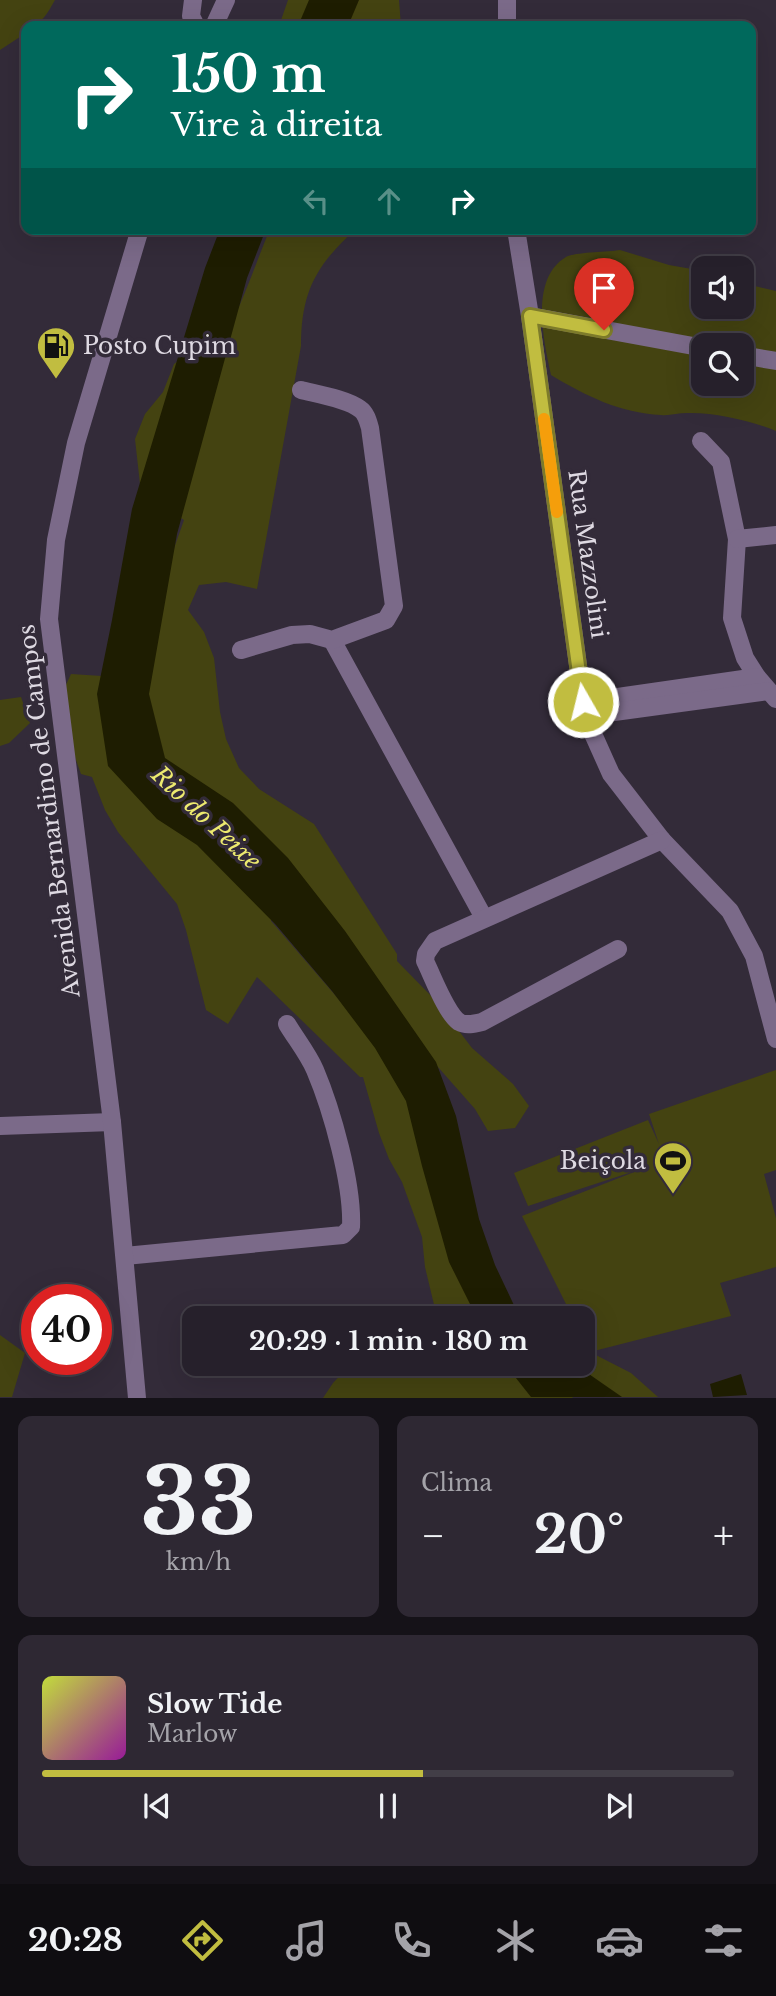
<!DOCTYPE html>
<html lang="pt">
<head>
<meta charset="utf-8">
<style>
  body { margin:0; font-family:"Libre Baskerville",serif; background:#2e2833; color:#f1f3f6; height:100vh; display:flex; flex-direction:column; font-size:26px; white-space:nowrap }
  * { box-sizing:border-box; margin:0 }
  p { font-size:23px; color:#a4a3a9 }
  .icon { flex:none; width:38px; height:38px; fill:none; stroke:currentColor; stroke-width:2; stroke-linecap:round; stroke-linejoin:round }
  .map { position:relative; height:1398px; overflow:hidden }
  .sheet { display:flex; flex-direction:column; gap:18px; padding:18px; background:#151218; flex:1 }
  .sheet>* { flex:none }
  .top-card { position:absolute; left:21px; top:21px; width:735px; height:214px; border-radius:14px; box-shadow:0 7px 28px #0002,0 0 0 2px #423e47; background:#00695c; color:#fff; overflow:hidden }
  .tools { position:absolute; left:691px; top:256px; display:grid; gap:14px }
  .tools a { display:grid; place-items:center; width:63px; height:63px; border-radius:14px; background:#26202b; box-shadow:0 7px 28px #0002,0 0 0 2px #423e47; font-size:35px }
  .speed { position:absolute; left:21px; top:1284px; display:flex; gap:14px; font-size:35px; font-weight:700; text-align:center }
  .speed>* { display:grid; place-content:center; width:91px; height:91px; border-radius:50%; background:#26202b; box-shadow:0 7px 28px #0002,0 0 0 2px #423e47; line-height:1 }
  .speed .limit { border:10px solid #d22; background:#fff; color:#111 }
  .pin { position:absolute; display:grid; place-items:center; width:60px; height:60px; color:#fff; margin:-72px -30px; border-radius:50% 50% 50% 0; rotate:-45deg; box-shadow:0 0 7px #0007 }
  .pin .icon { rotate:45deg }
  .me { position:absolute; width:77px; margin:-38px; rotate:352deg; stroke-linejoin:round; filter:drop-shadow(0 0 5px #0008) }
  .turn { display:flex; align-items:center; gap:24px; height:147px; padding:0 35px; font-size:32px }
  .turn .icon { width:91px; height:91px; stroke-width:2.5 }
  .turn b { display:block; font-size:49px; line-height:60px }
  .lanes { display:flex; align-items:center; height:66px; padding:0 35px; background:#0003; justify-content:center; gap:35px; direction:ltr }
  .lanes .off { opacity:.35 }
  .big { font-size:52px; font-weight:700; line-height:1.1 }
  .sheet .widget { flex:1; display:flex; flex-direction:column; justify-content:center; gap:10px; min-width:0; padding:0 24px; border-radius:14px; background:#2e2833 }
  .sheet .dial { align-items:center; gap:0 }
  .dial b { font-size:91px; line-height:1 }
  .song { display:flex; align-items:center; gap:21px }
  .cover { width:84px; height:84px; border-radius:10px; background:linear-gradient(135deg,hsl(70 70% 55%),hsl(300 70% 35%)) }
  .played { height:7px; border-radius:4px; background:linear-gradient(90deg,#c1bd40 55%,#423e47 55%) }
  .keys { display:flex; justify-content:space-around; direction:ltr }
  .heat { display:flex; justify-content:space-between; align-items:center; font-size:38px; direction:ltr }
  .sheet .tiles { flex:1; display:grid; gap:18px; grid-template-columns:1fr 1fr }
  .widget:last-child { grid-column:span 2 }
  .trip { position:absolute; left:182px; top:1306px; width:413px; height:70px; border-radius:14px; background:#26202b; box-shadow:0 7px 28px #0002,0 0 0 2px #423e47; font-weight:700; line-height:70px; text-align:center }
  .tabs { display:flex; height:112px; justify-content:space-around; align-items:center; background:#0f0d11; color:#a4a3a9 }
  .tabs .icon { width:49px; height:49px }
  .tabs .selected { color:#c1bd40 }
  .tabs b { font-size:32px; color:#f1f3f6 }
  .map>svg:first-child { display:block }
</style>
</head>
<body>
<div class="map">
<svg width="776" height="1398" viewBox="0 0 776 1398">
  <rect width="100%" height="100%" fill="#332b39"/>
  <g fill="#444311" fill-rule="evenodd">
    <path d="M0,0H55C48,12 42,26 26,26V33L0,50Z"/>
    <polygon points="288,0 399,0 401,26 279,26"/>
    <path d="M270,229H356C316,265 301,292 301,346L257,589L226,582L199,585L188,610L204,632L214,658L220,712L226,739L239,768L259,789L314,824L397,954V961L436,1001L472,1048L513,1084L529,1106L515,1128L488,1131L475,1109L273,880L271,921L399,1069L498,1318H444L436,1313L425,1267L422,1237L402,1182L389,1159L379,1133L363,1077H360L257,977L228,1024L206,1010L186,930L177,904L118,832L105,810L92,777L81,774L71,746L64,689L71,674L102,676L138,650L184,520L141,493L135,439L145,414L163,392L174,364L196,348L222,341C242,306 254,267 270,229Z"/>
    <path d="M620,250L669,265L703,271L704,306H742V283L776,291V431C752,421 714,412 687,413C678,413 669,416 661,415C620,413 586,396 551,375C544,342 529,279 566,257C575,252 608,252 620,250ZM704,345H742V383H704Z"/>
    <polygon points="21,697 30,723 9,743 0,746 0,700"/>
    <polygon points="776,1070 776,1170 764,1174 776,1218 776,1267 720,1283 731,1316 590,1352 631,1373 658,1397 596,1397 563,1363 583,1363 583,1347 589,1350 583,1338 583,1318 573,1318 522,1216 647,1167 528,1206 514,1173 648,1120 659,1144 649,1114"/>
    <polygon points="0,1335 25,1353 12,1397 0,1397"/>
    <polygon points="408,1363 411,1366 421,1363 543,1363 573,1398 323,1398 333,1383 351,1364"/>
  </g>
  <g fill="#1e1d01">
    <polygon points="309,0 359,0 348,26 298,26"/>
    <polygon points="220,229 266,229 247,278 177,534 149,694 165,758 233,803 288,858 345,931 436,1062 456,1116 479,1219 495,1265 520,1318 477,1318 449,1262 422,1166 406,1101 375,1048 332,991 276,925 197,845 157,819 108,766 97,694 112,620 132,509 205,268"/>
    <polygon points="504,1363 573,1363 622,1397 531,1397"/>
    <polygon points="741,1374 747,1395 713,1397 710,1384"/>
  </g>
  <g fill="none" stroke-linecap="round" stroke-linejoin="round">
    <g stroke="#7b6a89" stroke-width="18">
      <polyline points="193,0 191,16 196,26"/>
      <polyline points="214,26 226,0"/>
      <polyline points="507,26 507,0"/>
      <polyline points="516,229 530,316 585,716 611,774 662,840 730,911 754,956 776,1039"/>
      <polyline points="530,316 704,348"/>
      <polyline points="742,355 776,361"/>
      <polyline points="701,441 721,462 737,539 732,618 745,658 757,677 776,699"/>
      <polyline points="737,539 776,535"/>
      <polyline points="332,640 484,918"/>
      <path d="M241,650L292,635L310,634L332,640L386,620L394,606L370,428C368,421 366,413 360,409C347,399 317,394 301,390"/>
      <polyline points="583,702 757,677"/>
      <polyline points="585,716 768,691"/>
      <path d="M618,949L482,1022C474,1024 466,1026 459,1022C446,1013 433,977 425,961L426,954L435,941L662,840"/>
      <polyline points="0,1126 112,1122"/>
      <path d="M125,1256L332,1236L343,1235L351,1227C353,1185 332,1110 315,1070C308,1054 296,1039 287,1024"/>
      <polyline points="137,1398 112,1122 49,619 56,540 76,443 140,229"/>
    </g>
  </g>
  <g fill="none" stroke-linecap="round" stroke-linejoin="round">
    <g stroke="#7d7b2a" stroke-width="18">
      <polyline id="route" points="583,702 530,316 604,330"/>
    </g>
    <use href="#route" stroke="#c1bd40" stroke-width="12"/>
    <polyline stroke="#f59e0b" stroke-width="12" points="544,419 557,512"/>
  </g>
  <defs>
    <g id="fuel-pin" transform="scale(2.0125)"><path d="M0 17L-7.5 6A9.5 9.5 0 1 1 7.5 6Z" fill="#c1bd40" stroke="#332b39"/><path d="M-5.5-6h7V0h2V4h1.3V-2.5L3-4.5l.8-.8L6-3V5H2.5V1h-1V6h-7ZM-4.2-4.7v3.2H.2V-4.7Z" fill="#111"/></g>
    <g id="stadium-pin" transform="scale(2.0125)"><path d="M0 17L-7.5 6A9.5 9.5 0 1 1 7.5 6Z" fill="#c1bd40" stroke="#332b39"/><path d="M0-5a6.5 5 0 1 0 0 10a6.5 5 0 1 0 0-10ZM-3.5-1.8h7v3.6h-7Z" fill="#111"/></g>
  </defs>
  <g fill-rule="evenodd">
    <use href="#fuel-pin" x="56" y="346"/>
    <use href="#stadium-pin" x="673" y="1161"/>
  </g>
  <g text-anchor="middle" stroke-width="7" stroke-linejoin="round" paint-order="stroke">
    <g font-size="23" fill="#ded9e2" stroke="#332b39" text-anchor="start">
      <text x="83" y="354">Posto Cupim</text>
      <text x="646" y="1169" text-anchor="end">Beiçola</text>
    </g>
    <g font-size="23" fill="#ded9e2" stroke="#332b39">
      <text transform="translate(588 554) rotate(82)" y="8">Rua Mazzolini</text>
      <text transform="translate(49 811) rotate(-97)" y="8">Avenida Bernardino de Campos</text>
    </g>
    <g font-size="24" font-style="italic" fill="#edea6f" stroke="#332b39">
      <text transform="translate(206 818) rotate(43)" y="8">Rio do Peixe</text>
    </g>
  </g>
</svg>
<div class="tools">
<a><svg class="icon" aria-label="sound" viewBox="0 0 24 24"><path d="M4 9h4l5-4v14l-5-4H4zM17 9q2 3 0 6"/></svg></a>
<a><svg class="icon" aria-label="search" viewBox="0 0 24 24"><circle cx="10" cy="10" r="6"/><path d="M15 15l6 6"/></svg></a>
</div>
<div class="speed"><div class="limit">40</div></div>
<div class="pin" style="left:604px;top:330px;background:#d93025"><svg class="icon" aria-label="arrive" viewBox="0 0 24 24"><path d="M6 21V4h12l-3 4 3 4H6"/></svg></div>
<svg class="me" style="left:583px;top:702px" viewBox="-20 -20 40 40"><circle r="17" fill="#c1bd40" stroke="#fff" stroke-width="3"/><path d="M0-11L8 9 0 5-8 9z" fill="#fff"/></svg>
<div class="trip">20:29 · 1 min · 180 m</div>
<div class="top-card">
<div class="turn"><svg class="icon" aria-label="right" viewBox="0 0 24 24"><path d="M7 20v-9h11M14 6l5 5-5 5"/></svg><div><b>150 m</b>Vire à direita</div></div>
<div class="lanes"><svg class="icon off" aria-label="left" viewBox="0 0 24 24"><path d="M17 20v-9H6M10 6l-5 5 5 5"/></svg><svg class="icon off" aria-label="ahead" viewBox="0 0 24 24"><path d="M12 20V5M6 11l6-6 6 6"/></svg><svg class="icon" aria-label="right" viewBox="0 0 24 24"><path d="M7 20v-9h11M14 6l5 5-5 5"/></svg></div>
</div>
</div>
<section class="sheet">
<div class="tiles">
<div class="widget dial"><b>33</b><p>km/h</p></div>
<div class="widget"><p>Clima</p>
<div class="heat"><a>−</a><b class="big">20°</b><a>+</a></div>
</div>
<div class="widget">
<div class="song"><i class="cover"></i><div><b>Slow Tide</b><p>Marlow</p></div></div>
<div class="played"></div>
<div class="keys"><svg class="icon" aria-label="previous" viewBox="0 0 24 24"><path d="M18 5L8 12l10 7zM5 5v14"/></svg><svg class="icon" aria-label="pause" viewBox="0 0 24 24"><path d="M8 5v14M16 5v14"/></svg><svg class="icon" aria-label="next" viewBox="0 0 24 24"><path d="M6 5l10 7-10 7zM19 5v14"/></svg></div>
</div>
</div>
</section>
<nav class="tabs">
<b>20:28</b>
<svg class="icon selected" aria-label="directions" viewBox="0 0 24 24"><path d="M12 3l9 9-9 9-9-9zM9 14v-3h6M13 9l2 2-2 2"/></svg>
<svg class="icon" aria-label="music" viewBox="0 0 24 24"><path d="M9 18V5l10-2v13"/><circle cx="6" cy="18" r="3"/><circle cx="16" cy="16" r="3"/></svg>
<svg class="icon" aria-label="phone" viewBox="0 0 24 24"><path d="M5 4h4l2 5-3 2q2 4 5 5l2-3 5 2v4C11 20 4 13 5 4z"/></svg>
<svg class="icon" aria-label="climate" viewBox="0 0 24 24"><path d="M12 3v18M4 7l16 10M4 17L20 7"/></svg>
<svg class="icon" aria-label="car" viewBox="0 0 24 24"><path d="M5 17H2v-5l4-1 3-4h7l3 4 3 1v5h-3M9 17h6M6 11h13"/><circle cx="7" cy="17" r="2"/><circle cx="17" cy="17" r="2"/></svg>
<svg class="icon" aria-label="filters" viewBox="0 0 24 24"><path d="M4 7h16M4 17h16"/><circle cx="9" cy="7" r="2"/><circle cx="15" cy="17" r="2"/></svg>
</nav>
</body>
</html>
